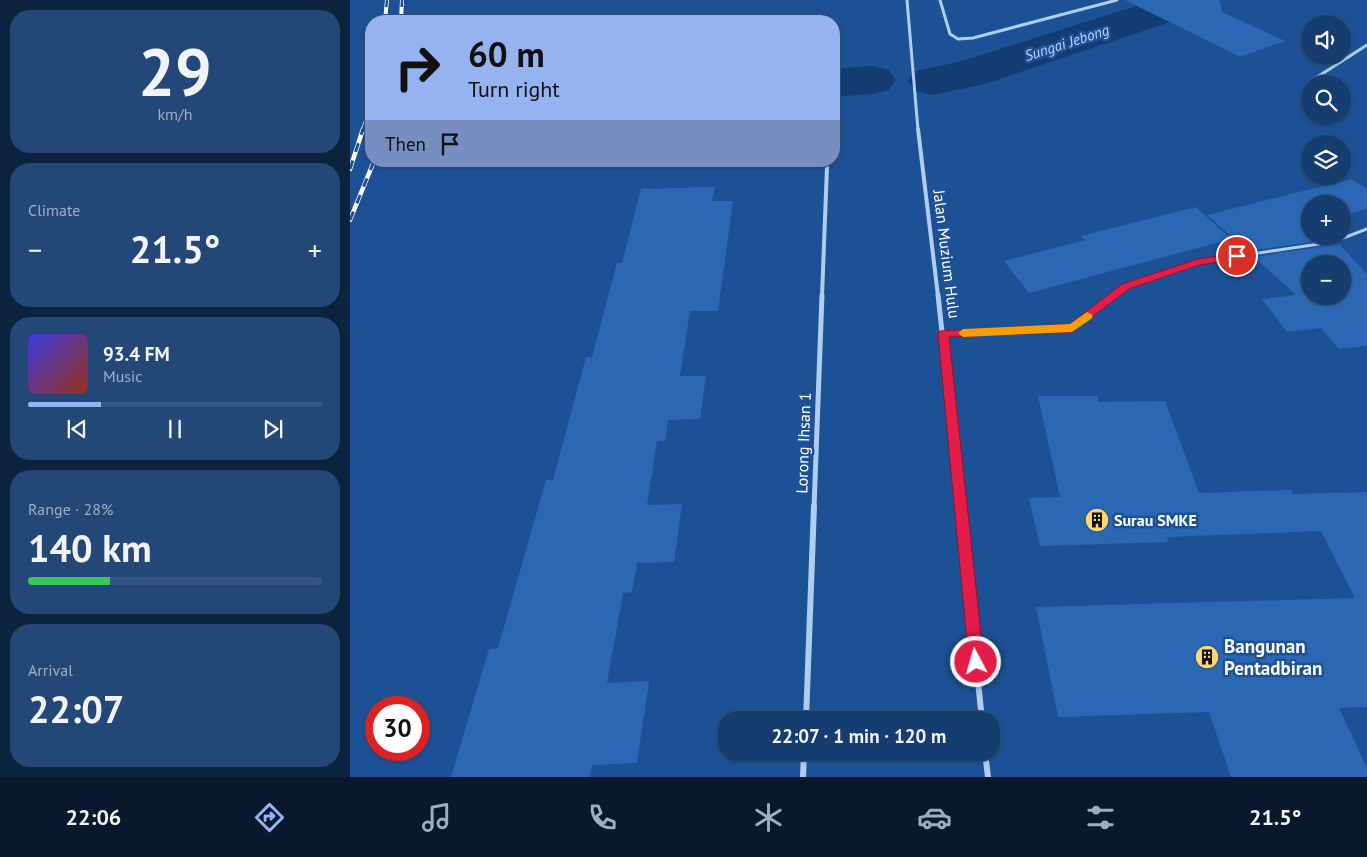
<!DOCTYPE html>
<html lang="en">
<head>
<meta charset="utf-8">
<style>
  body { margin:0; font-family:"PT Sans",sans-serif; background:#234878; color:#f1f3f6; height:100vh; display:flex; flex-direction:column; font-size:19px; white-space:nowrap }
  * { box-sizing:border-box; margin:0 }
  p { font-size:16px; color:#9eaec3 }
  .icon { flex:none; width:28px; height:28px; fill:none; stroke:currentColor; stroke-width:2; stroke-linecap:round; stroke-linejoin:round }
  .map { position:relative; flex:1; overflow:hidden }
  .side { display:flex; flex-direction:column; gap:10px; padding:10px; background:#0c223e; width:350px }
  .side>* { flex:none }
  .banner { position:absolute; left:15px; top:15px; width:475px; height:152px; border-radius:20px; box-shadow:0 1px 4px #0004,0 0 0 1px #355683; background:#95b2f1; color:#111; overflow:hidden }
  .tools { position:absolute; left:951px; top:15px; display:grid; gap:10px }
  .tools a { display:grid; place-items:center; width:50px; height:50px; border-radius:50%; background:#163d70; box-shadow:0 1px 4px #0004,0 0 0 1px #355683; font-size:25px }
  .speed { position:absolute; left:15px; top:696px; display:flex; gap:10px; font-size:25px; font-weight:700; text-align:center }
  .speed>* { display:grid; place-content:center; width:65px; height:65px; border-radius:50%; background:#163d70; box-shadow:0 1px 4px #0004,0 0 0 1px #355683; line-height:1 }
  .speed .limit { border:8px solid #d22; background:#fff; color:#111 }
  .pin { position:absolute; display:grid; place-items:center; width:42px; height:42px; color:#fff; margin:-21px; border:2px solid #fff; border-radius:50%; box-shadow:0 1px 5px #0007 }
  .me { position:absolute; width:55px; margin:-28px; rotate:354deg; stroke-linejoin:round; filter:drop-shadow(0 0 4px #0008) }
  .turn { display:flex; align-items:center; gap:18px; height:105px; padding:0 20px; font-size:22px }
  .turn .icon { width:65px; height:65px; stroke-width:2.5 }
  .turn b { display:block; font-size:35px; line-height:42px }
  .then { display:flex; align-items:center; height:48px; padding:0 20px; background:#0003; gap:10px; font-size:19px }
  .big { font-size:38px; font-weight:800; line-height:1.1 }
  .side .card { flex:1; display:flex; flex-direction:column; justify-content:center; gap:8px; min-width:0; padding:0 18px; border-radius:20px; background:#234878 }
  .side .dial { align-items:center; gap:0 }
  .dial b { font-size:65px; line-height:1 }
  .song { display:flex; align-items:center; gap:15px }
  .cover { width:60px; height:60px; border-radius:8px; background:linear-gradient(135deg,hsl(240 70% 55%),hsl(10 70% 35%)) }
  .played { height:5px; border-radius:2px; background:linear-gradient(90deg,#95b2f1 25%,#355683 25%) }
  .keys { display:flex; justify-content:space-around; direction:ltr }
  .heat { display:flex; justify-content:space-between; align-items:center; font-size:28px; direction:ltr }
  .charge { height:8px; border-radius:4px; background:linear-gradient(90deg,#34c759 28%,#355683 0) }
  .trip { position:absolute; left:368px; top:711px; width:282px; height:50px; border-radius:20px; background:#163d70; box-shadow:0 1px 4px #0004,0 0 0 1px #355683; font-weight:800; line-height:50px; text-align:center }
  .tab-bar { display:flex; height:80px; justify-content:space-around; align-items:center; background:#09182d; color:#9eaec3 }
  .tab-bar .icon { width:35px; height:35px }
  .tab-bar .current { color:#95b2f1 }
  .tab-bar b { font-size:22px; color:#f1f3f6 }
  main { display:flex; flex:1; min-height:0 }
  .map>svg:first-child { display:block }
</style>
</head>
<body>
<main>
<section class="side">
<div class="card dial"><b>29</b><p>km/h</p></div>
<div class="card"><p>Climate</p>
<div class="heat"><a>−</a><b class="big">21.5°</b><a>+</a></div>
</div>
<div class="card">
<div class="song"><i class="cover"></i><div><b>93.4 FM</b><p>Music</p></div></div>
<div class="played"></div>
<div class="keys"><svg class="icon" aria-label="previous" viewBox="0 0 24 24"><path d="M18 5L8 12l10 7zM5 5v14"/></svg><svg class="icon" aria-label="pause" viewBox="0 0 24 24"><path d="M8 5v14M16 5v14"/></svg><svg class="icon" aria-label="next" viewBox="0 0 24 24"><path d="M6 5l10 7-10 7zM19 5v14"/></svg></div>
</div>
<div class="card"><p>Range · 28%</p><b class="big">140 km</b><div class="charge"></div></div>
<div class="card"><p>Arrival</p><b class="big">22:07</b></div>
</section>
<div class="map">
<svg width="1017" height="777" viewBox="0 0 1017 777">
  <rect width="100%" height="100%" fill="#1d5195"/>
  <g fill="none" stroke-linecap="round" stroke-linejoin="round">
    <g fill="#133c73" fill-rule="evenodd">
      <polygon points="805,0 871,0 865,9 823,21 635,84 582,95 565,91 558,81 565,71 609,62"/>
      <polygon points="522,66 539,70 546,80 539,90 522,94 484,97 484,69"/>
    </g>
  </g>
  <g fill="#2c67b3" fill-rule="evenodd">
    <polygon points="775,0 870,0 872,12 935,41 890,57"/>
    <polygon points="1002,179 1017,189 1017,209 992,216 992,204 960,204 960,236 982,236 984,238 982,239 898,251 857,215"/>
    <polygon points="365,187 362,201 383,201 368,311 340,311 330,376 356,376 350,419 318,420 315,441 307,441 297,505 332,504 324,562 287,563 282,592 273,593 257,683 299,681 287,763 242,765 240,777 101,777 139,649 148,648 196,480 203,480 236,357 242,357 267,263 272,263 291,189"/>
    <polygon points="846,207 881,239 679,293 654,261 735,240 731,236"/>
    <path d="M989,244L1017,274V346L989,349L971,328L937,332L912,299L946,295L904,257ZM960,264H992V296H960Z"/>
    <polygon points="688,396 747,396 749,402 815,401 849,493 941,490 943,494 1017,492 1017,707 989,708 1017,768 1017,777 881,777 859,712 708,717 686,607 1005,598 971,531 817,537 818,542 690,546 679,498 710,497"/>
  </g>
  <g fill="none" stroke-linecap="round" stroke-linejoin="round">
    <polyline stroke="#b0ccef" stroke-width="3" points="762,296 775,286 848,262 983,242 1017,229"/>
    <polyline stroke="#b0ccef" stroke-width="4" points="593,334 722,328 764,295"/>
    <g stroke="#b0ccef" stroke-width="3">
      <polyline points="557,0 568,130"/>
      <polyline points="590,0 600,34 608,39 623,38 767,0"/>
      <polyline points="961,81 1017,45"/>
    </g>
    <g stroke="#b0ccef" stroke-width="4">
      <polyline points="568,129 588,296"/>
      <polyline points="472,296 477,167"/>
    </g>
    <g stroke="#b0ccef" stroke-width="5">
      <polyline points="588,295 611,508"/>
      <polyline points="464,508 472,295"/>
    </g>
    <g stroke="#b0ccef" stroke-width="6">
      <polyline points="610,506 632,720"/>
      <polyline points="456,720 464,506"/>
      <polyline points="635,752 638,777"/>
      <polyline points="453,777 454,752"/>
    </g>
    <g stroke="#fff" stroke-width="4">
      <g id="rail-far1">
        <polyline points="35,21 37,0"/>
        <polyline points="51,21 52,0"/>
        <polyline points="13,130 21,105"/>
      </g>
    </g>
    <g stroke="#fff" stroke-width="4.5">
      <g id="rail">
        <polyline points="0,169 13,129"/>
        <polyline points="0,220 24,161"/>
      </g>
    </g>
    <use href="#rail-far1" stroke="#1d5195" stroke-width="2.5" stroke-dasharray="7" stroke-linecap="butt"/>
    <use href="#rail" stroke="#1d5195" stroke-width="3" stroke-dasharray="9" stroke-linecap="butt"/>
  </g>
  <polygon fill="#e11d48" stroke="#92132f" points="887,253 890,254 890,259 849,265 779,289 722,332 599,337 634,662 632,667 626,670 621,667 619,662 588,334 590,331 720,324 772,284 848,259"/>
  <polygon fill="#f59e0b" points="737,312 741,314 743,316 741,319 722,332 613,337 608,333 613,329 720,324"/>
  <defs>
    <g id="building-disc" transform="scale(1.25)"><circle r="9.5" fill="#fed66e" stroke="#1d5195"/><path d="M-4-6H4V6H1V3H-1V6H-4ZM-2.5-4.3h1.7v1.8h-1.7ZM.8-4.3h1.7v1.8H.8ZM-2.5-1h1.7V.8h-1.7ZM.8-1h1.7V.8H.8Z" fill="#111"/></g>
  </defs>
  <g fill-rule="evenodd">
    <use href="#building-disc" x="747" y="520"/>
    <use href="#building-disc" x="857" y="657"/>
  </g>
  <g text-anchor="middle" stroke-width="5" stroke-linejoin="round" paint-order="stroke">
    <g font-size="15" font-style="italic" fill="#bcd6f6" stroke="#1d5195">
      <text transform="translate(717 43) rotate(-18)" y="5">Sungai Jebong</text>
    </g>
    <g font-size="16" fill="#fff" stroke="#1d5195">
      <text transform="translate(597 254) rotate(83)" y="6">Jalan Muzium Hulu</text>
      <text transform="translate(453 443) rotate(-88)" y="6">Lorong Ihsan 1</text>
    </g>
    <g font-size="16" font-weight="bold" fill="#fff" stroke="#1d5195" text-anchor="start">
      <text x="764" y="526">Surau SMKE</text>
    </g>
    <g font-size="19" font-weight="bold" fill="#fff" stroke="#1d5195" text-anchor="start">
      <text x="874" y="653">Bangunan<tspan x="874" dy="22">Pentadbiran</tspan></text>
    </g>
  </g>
</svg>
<div class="tools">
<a><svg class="icon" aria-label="sound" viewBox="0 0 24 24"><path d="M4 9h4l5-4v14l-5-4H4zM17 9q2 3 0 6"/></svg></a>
<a><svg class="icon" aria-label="search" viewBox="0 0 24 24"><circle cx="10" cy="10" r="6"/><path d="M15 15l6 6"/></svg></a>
<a><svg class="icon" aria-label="layers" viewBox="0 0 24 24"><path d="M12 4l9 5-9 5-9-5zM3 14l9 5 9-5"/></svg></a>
<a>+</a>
<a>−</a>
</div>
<div class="speed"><div class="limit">30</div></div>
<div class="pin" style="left:887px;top:256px;background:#d93025"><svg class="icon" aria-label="arrive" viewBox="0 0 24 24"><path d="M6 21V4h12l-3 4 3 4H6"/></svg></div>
<svg class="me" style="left:626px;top:662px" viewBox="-20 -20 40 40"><circle r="17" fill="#e11d48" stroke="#fff" stroke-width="3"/><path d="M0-11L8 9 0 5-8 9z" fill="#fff"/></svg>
<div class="trip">22:07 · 1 min · 120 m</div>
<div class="banner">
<div class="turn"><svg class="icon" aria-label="right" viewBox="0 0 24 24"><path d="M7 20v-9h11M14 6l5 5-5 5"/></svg><div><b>60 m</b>Turn right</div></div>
<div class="then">Then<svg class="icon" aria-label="arrive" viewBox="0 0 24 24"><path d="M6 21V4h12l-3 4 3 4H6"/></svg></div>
</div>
</div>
</main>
<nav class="tab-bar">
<b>22:06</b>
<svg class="icon current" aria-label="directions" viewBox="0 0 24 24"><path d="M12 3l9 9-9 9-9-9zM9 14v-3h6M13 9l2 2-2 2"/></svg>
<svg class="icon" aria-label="music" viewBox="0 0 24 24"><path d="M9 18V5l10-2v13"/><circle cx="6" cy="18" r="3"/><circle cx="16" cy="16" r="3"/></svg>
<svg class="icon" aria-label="phone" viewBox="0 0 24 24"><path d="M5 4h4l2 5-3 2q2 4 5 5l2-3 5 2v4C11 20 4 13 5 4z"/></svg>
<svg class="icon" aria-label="climate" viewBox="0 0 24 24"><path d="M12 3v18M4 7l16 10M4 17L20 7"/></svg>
<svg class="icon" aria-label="car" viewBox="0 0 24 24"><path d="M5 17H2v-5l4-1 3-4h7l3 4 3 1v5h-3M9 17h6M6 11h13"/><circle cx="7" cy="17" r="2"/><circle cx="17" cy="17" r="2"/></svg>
<svg class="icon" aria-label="filters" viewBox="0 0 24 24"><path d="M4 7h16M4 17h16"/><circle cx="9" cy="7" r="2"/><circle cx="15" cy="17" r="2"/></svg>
<b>21.5°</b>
</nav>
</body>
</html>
